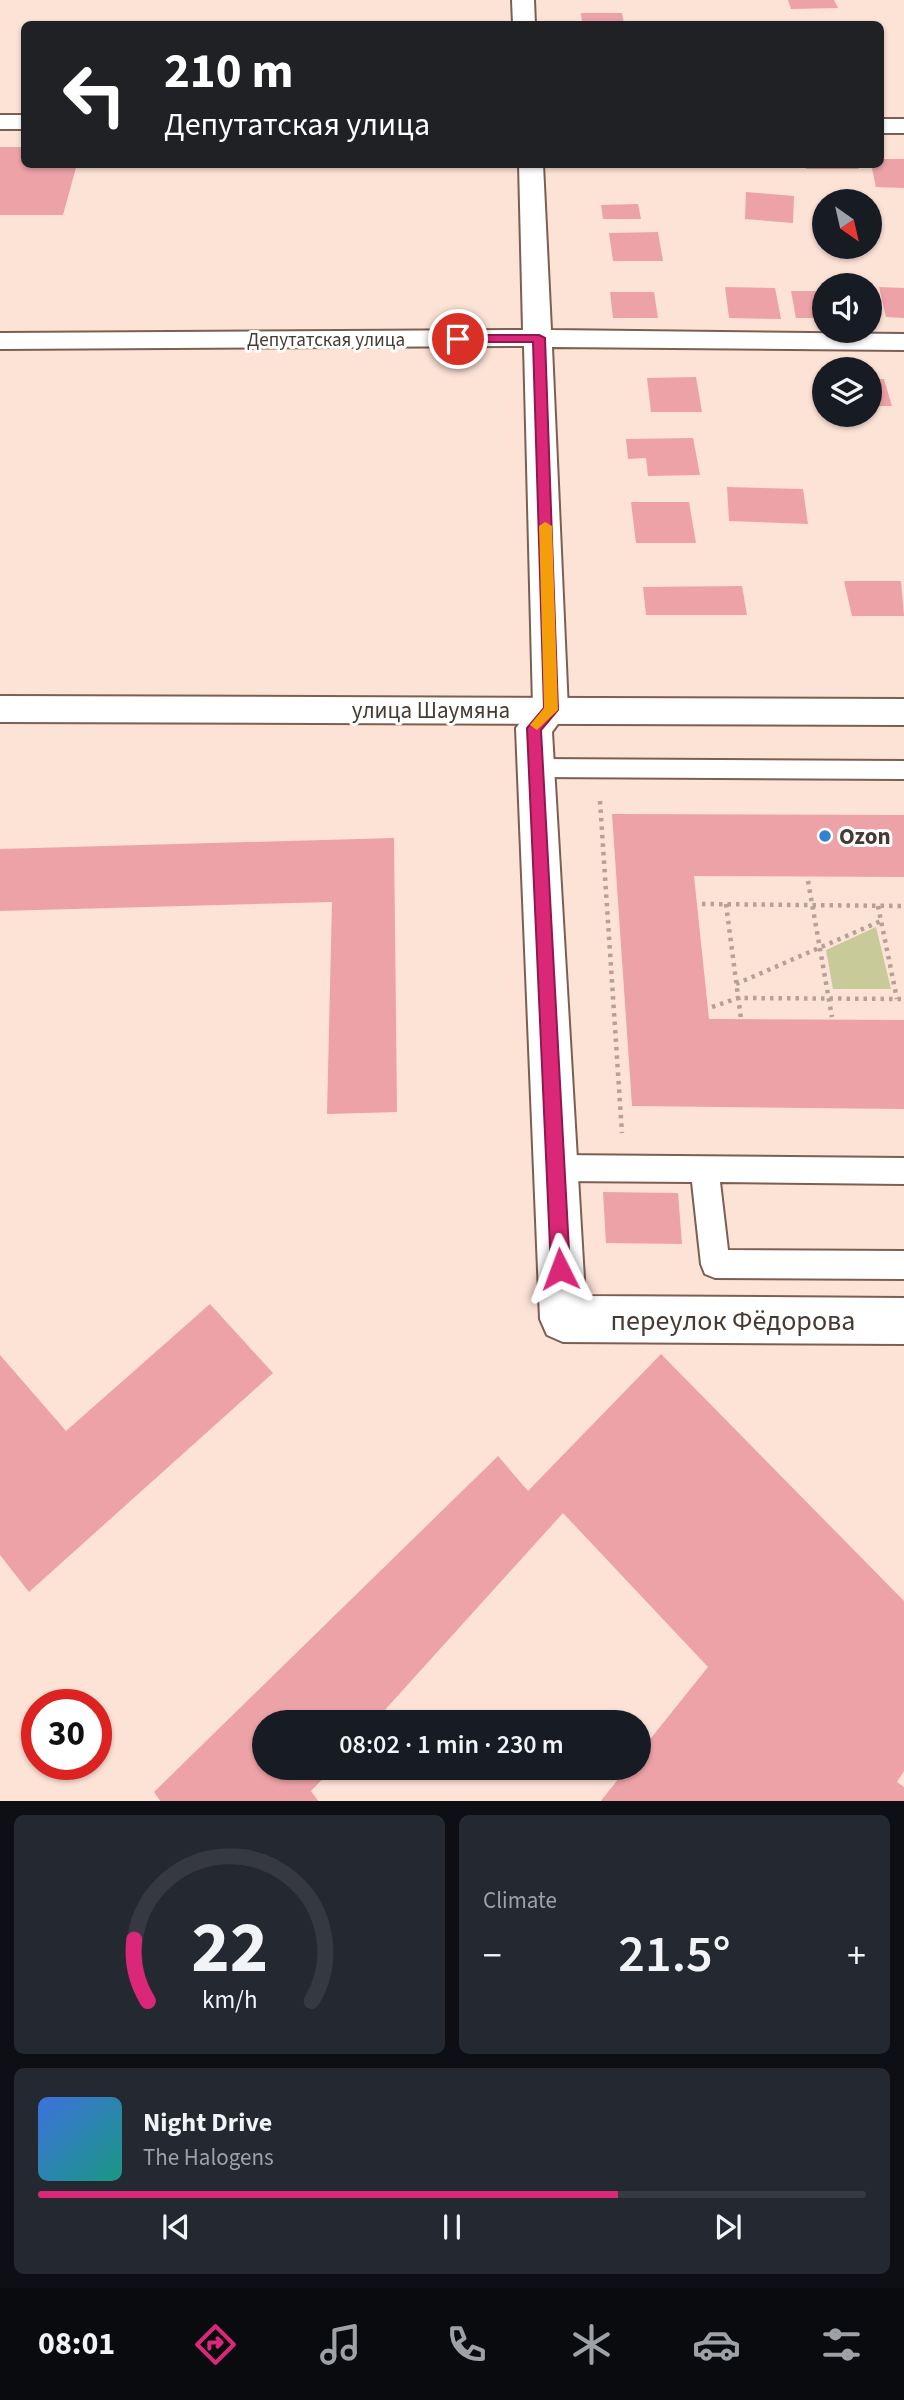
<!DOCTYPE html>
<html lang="en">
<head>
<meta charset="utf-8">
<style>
  body { margin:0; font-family:"Source Sans 3",sans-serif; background:#242831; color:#f1f3f6; height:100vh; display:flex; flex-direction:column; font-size:26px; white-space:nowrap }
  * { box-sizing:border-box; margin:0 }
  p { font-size:23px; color:#9ea1a6 }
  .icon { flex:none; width:38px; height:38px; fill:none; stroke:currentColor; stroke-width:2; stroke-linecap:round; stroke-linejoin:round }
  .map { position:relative; height:1801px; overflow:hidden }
  .sheet { display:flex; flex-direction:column; gap:14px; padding:14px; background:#0d0f14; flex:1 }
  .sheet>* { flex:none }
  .banner { position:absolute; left:21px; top:21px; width:863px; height:147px; border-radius:10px; box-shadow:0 2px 5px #0004; background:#202124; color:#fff; overflow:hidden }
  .needle { width:46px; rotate:146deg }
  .tools { position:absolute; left:812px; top:189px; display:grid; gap:14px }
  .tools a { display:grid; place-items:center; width:70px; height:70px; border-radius:50%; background:#171b24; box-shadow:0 2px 5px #0004; font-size:35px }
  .speed { position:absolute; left:21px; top:1689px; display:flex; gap:14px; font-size:35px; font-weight:700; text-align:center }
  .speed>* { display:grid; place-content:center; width:91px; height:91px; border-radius:50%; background:#171b24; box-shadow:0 2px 5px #0004; line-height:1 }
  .speed .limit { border:10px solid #d22; background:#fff; color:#111 }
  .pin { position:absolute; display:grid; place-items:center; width:60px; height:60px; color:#fff; margin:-30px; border:4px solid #fff; border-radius:50%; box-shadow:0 2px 7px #0007 }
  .me { position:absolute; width:77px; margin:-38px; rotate:357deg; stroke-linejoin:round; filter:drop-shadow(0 0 5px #0008) }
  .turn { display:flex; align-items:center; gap:24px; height:147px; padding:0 28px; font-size:32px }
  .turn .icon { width:91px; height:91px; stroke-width:2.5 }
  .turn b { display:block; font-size:49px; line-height:60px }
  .big { font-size:52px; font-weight:600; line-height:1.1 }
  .sheet .widget { flex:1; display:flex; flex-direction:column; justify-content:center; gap:10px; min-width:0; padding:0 24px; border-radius:10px; background:#242831 }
  .sheet .dial { align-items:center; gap:0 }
  .dial svg { height:182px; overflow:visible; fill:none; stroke:#363941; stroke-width:7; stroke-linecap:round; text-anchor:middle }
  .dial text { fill:#f1f3f6; stroke:none }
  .song { display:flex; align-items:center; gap:21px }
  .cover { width:84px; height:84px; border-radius:10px; background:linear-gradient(135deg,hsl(220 70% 55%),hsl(170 70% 35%)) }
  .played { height:7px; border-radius:4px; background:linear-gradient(90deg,#db2777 70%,#363941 70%) }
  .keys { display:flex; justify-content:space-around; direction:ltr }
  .heat { display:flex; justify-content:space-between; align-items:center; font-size:38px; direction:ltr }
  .sheet .tiles { flex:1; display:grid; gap:14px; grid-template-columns:1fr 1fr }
  .widget:last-child { grid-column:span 2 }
  .trip { position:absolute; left:252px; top:1710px; width:399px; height:70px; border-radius:35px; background:#171b24; box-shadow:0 2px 5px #0004; font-weight:600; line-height:70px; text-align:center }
  .tab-bar { display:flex; height:112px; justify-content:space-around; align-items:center; background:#090b0e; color:#9ea1a6 }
  .tab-bar .icon { width:49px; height:49px }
  .tab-bar .on { color:#db2777 }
  .tab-bar b { font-size:32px; color:#f1f3f6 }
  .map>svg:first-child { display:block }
</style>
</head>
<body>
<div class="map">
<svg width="904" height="1802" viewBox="0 0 904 1802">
  <rect width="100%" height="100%" fill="#fde2d6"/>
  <polygon fill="#c9ca9a" points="876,927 891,989 833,989 826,950"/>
  <g fill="#eda2a7">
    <polygon points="788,0 834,0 838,8 791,9"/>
    <polygon points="581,13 622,13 624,24 582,24"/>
    <polygon points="0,147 24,147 24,164 77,164 63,215 0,215"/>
    <polygon points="880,159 904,159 904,188 876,187 871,164 880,164"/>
    <polygon points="804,164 857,164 859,169 806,169"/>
    <polygon points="746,192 794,196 793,223 745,219"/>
    <polygon points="638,204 641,219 603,219 601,205"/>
    <polygon points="658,232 663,261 613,261 609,233"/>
    <polygon points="725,287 775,288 781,319 729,318"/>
    <polygon points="879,287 904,288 904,318 886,317"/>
    <polygon points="791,291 824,291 824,318 796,318"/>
    <polygon points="610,292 654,292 658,318 613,318"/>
    <polygon points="696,377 702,412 651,412 647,378"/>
    <polygon points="870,379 884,379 892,406 870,406"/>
    <polygon points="693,438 700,475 648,476 646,458 628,459 626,439"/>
    <polygon points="727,487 803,489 808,524 729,521"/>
    <polygon points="631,502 689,502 696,543 636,543"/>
    <polygon points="844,581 901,581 904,616 852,616"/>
    <polygon points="742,586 747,615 646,615 643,587"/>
    <polygon points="612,814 904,815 904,877 694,876 709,1019 904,1020 904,1109 632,1106"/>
    <polygon points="394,838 397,1112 327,1114 332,902 0,911 0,849"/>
    <polygon points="603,1192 678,1193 682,1244 606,1243"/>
    <polygon points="210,1304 273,1373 29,1592 0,1555 0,1355 66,1431"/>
    <polygon points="661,1354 904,1601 904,1771 897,1782 904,1787 904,1802 600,1802 627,1768 639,1768 639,1753 708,1667 563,1513 374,1722 264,1722 264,1768 333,1768 311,1791 319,1802 161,1802 154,1792 498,1456 528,1491"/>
  </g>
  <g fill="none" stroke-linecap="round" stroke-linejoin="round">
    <g stroke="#7c5f52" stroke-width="4">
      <g id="service">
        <polygon points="536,759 904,761 904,779 536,777 528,774 525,768 528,762"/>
        <polygon points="556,1155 904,1158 904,1184 720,1182 728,1250 904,1251 904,1279 715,1278 705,1274 701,1264 692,1182 556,1181 546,1177 542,1168 546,1159"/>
      </g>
    </g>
    <g stroke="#7c5f52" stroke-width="4">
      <g id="minor">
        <polygon points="512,0 534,0 535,24 513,24"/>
        <rect x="0" y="115" width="24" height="14"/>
        <rect x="880" y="119" width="24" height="14"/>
        <polygon points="519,164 543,164 551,330 904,334 904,350 552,347 568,710 552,732 585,1296 904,1298 904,1344 563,1342 547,1335 540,1319 516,728 533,706 524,346 0,349 0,333 523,330"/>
      </g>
    </g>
    <g stroke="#7c5f52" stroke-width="4">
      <polygon id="tertiary" points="0,696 904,699 904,725 0,722"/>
    </g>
    <g stroke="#b6a197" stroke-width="4.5" stroke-dasharray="3.5 5" stroke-linecap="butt">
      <polyline points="600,801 622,1133"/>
      <polyline points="808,881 832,1017"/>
      <polyline points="702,904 904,906"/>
      <polyline points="726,904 741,1019"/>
      <polyline points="878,906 897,999"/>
      <polyline points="736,984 881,921"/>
      <polyline points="712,1007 738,998 904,999"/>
    </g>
    <use href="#service" fill="#fff" fill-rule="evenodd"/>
    <use href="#minor" fill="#fff" fill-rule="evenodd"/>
    <use href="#tertiary" fill="#fff" fill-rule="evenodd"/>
  </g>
  <polygon fill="#db2777" stroke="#8e194d" stroke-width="2" points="539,335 545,338 558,710 541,730 570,1269 567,1276 560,1278 554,1276 551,1269 527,728 544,708 533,342 458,342 452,339 458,335"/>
  <polygon fill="#f59e0b" points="545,522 552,526 558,710 537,730 530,725 544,708 539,526"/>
  <circle fill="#3182d1" stroke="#fff" stroke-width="2.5" cx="825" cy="836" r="7"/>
  <g text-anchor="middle" stroke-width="6" stroke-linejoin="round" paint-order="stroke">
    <g font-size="19" fill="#473a33" stroke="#fff">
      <text x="326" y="346">Депутатская улица</text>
    </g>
    <g font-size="23" fill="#473a33" stroke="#fff">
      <text x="431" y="718">улица Шаумяна</text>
    </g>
    <g font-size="23" font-weight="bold" fill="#473a33" stroke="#fff" text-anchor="start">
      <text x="839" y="844">Ozon</text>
    </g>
    <g font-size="28" fill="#473a33" stroke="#fff">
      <text x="733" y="1330">переулок Фёдорова</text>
    </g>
  </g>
</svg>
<div class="tools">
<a><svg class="needle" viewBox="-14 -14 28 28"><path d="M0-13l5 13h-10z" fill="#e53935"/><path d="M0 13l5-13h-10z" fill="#9ea1a6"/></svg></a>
<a><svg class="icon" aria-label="sound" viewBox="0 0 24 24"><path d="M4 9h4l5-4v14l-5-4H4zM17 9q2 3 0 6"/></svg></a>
<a><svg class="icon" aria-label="layers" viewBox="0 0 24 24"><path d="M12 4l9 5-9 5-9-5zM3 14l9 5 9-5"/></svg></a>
</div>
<div class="speed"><div class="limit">30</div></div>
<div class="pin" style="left:458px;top:339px;background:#d93025"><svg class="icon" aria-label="arrive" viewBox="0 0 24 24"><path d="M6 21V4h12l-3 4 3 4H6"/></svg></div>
<svg class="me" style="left:560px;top:1269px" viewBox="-20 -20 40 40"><path d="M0-17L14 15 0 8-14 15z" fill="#db2777" stroke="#fff" stroke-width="4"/></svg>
<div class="trip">08:02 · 1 min · 230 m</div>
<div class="banner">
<div class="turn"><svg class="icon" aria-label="left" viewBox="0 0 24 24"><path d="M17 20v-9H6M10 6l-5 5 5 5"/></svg><div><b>210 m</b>Депутатская улица</div></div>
</div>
</div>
<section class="sheet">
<div class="tiles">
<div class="widget dial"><svg viewBox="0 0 100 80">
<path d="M14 69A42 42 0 1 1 86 69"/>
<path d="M14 69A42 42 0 0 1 8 42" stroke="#db2777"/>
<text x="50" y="56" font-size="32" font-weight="700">22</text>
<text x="50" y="72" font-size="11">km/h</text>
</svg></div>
<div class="widget"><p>Climate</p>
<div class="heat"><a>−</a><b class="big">21.5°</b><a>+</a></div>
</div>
<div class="widget">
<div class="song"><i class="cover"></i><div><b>Night Drive</b><p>The Halogens</p></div></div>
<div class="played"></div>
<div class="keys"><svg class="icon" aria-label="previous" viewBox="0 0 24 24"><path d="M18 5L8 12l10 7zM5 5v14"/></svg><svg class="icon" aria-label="pause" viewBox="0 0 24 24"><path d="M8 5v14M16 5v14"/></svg><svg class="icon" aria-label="next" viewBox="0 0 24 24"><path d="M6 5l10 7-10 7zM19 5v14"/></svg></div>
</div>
</div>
</section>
<nav class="tab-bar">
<b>08:01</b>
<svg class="icon on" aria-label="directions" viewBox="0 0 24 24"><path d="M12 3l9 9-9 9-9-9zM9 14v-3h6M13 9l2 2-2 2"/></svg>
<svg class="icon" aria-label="music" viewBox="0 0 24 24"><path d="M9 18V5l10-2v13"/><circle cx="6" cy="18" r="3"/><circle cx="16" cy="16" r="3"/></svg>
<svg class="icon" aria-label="phone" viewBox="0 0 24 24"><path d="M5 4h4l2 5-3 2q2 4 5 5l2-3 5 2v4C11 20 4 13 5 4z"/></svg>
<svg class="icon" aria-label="climate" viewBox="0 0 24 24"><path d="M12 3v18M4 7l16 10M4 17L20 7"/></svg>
<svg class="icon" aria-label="car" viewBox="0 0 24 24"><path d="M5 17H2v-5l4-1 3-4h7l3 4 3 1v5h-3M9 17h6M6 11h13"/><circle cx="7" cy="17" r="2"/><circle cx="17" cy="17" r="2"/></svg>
<svg class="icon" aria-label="filters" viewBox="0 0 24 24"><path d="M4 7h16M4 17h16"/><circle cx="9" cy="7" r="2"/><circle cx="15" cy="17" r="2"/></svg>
</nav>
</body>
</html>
